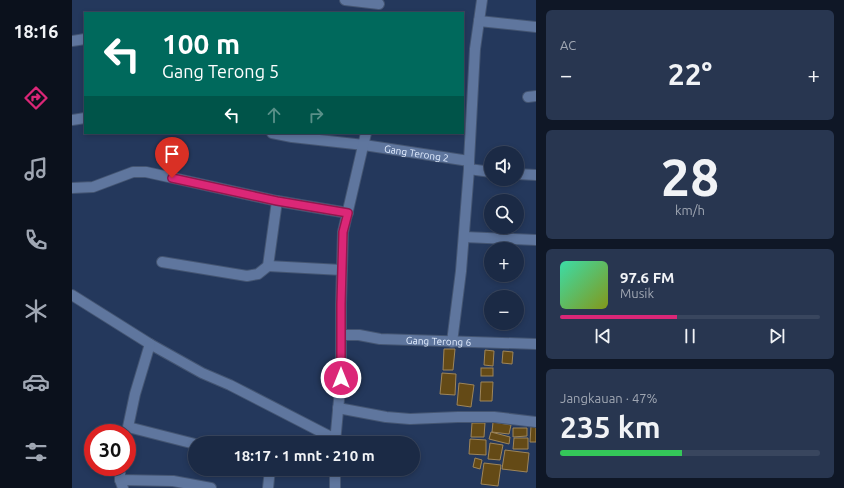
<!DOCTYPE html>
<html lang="id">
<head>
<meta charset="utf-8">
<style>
  body { margin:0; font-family:Ubuntu,sans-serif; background:#283650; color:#f1f3f6; height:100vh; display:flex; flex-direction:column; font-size:15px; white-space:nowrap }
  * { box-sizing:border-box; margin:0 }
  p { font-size:13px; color:#a0a7b3 }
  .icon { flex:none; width:22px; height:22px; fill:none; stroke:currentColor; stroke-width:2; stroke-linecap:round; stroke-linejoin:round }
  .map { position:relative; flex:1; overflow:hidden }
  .drawer { display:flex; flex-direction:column; gap:10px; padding:10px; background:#0f1726; width:308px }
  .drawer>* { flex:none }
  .hud { position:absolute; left:12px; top:12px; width:380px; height:122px; border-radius:0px; box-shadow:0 2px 6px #0003,0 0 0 1px #39465e; background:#00695c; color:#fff; overflow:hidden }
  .tools { position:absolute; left:412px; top:146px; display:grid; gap:8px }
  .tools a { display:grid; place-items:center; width:40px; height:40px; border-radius:50%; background:#1b2a45; box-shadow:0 2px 6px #0003,0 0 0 1px #39465e; font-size:20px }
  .speed { position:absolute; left:12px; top:424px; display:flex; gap:8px; font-size:20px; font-weight:700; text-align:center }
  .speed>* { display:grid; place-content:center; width:52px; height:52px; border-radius:50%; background:#1b2a45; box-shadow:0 2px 6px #0003,0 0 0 1px #39465e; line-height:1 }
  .speed .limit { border:6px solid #d22; background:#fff; color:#111 }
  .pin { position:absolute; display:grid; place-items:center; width:34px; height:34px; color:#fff; margin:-41px -17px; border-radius:50% 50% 50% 0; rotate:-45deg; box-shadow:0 0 4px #0007 }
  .pin .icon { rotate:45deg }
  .me { position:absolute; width:44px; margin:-22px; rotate:0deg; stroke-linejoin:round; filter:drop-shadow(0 0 3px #0008) }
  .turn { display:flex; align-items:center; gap:14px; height:84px; padding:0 12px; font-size:18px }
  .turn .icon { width:52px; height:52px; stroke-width:2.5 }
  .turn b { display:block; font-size:28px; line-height:34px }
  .lanes { display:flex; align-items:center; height:38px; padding:0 12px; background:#0003; justify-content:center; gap:20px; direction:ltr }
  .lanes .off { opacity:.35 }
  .big { font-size:30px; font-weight:700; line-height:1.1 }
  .drawer .widget { flex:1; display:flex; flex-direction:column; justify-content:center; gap:6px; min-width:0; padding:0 14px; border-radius:6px; background:#283650 }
  .drawer .dial { align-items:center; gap:0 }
  .dial b { font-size:52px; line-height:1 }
  .song { display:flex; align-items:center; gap:12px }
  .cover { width:48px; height:48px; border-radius:6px; background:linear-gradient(135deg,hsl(160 70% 55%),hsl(70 70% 35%)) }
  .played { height:4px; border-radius:2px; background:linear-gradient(90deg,#db2777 45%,#39465e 45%) }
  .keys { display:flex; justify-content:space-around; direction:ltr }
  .heat { display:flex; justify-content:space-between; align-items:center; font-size:22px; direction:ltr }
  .charge { height:6px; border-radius:3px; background:linear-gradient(90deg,#34c759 47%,#39465e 0) }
  .trip { position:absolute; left:116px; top:436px; width:232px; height:40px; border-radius:20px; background:#1b2a45; box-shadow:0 2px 6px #0003,0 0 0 1px #39465e; font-weight:700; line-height:40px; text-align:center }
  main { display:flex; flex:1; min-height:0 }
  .menu { display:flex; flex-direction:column; width:72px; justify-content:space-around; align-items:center; background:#0b111c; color:#a0a7b3 }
  .menu .icon { width:28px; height:28px }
  .menu .active { color:#db2777 }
  .menu b { font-size:18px; color:#f1f3f6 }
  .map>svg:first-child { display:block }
</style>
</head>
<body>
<main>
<nav class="menu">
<b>18:16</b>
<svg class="icon active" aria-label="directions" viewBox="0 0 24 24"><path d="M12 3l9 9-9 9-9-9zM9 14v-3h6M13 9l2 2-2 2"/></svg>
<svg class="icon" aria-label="music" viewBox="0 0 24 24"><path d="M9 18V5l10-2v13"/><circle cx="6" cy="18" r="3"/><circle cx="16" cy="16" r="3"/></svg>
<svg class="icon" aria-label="phone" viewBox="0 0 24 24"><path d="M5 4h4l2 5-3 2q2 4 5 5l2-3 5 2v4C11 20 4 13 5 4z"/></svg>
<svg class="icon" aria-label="climate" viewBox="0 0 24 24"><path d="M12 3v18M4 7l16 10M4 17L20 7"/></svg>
<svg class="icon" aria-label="car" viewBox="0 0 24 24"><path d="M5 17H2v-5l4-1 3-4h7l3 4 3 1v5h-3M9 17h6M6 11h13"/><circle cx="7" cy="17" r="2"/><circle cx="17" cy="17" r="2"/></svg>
<svg class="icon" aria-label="filters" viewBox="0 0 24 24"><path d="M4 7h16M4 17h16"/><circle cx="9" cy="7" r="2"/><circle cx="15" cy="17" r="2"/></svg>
</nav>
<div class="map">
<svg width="464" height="488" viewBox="0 0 464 488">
  <rect width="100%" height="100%" fill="#24385c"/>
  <g fill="#644a16" stroke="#9e8559">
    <polygon points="372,349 383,349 381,370 371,370"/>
    <polygon points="413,350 422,351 421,366 412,365"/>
    <polygon points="431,351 441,352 440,364 430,363"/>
    <rect x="409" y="368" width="12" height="8"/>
    <polygon points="370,373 384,374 383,395 368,394"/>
    <polygon points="409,382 421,382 420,401 408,401"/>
    <polygon points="387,383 402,385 399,407 385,405"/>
    <polygon points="421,422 439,425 437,434 420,432"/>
    <polygon points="400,423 413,423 412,437 399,437"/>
    <polygon points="459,426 464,426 464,442 458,442"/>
    <polygon points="441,428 455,428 455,436 441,437"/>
    <polygon points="419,432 438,437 437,444 417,439"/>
    <polygon points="442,438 456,438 456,449 441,449"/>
    <polygon points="398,439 414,440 414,455 397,454"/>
    <polygon points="418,443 431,445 428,460 416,459"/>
    <polygon points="433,450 457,453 455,472 430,469"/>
    <polygon points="403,458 410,460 408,469 401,467"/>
    <polygon points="412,463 429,465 426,486 409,484"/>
  </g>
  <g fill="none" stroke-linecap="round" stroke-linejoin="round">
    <g stroke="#445572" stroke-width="12">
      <g id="minor">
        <polyline points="273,0 307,4"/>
        <polyline points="410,0 403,49 397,161 397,169 419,172"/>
        <polyline points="407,21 464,27"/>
        <polyline points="0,41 13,39"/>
        <polyline points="456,97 464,96"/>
        <polyline points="0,120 13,118"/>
        <path id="s1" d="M200,133L220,137L292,145L397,161"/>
        <polyline points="445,174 464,175"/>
        <polyline points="0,188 21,187 61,172 74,172 205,201 276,213"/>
        <polyline points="392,237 464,240"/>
        <polyline points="90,262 175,276 186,274 196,266 205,201"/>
        <polyline points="196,266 270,270"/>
        <polyline points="0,295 78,344 130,373 158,385 263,439"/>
        <path id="s2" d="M269,335H287L308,339L464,344"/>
        <polyline points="380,342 389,271 397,169"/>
        <polyline points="78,344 63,394 56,427 123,444"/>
        <polyline points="266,408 314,417 338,419 386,417 422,417 464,422"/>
        <polyline points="263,443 269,378 269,304 271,232 294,133"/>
        <polyline points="48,467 48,480 51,488"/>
        <polyline points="263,469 263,488"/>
        <polyline points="48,480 101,481 139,488"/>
        <polyline points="196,488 198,469"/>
      </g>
    </g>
    <use href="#minor" stroke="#5f769e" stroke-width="10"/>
  </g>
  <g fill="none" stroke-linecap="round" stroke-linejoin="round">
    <g stroke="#8e194d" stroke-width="10">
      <polyline id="route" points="100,178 205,201 276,213 271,232 269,304 269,378"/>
    </g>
    <use href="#route" stroke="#db2777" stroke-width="7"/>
  </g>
  <g text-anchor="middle" stroke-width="4" stroke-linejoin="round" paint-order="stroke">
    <g font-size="10" fill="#e2edff" stroke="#172030">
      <text dy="4" stroke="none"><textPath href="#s1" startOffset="146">Gang Terong 2</textPath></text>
      <text dy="4" stroke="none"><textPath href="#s2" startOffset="98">Gang Terong 6</textPath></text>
    </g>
  </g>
</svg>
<div class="tools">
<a><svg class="icon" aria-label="sound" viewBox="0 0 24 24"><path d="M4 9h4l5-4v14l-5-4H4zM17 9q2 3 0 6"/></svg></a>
<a><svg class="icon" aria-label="search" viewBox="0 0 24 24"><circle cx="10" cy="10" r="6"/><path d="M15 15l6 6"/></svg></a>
<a>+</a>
<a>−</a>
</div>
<div class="speed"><div class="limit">30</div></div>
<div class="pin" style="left:100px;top:178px;background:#d93025"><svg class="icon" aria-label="arrive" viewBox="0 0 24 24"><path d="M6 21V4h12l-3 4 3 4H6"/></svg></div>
<svg class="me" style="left:269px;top:378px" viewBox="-20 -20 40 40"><circle r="17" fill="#db2777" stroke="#fff" stroke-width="3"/><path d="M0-11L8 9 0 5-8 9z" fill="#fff"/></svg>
<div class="trip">18:17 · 1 mnt · 210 m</div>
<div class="hud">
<div class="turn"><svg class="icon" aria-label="left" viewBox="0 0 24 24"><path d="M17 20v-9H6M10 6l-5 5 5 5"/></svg><div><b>100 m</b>Gang Terong 5</div></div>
<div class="lanes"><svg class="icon" aria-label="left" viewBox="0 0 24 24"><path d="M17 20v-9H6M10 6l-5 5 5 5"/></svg><svg class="icon off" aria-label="ahead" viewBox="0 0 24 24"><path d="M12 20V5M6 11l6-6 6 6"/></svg><svg class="icon off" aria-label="right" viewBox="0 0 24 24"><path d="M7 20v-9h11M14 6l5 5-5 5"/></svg></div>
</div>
</div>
<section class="drawer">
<div class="widget"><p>AC</p>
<div class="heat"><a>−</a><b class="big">22°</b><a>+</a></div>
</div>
<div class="widget dial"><b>28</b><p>km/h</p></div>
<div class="widget">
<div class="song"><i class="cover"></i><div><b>97.6 FM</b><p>Musik</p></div></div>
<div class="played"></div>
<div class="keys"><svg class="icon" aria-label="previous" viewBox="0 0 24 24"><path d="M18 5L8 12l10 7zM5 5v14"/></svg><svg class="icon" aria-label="pause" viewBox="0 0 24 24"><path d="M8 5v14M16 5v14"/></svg><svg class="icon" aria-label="next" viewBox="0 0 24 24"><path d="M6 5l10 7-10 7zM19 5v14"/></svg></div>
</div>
<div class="widget"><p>Jangkauan · 47%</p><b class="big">235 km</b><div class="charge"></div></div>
</section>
</main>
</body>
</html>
